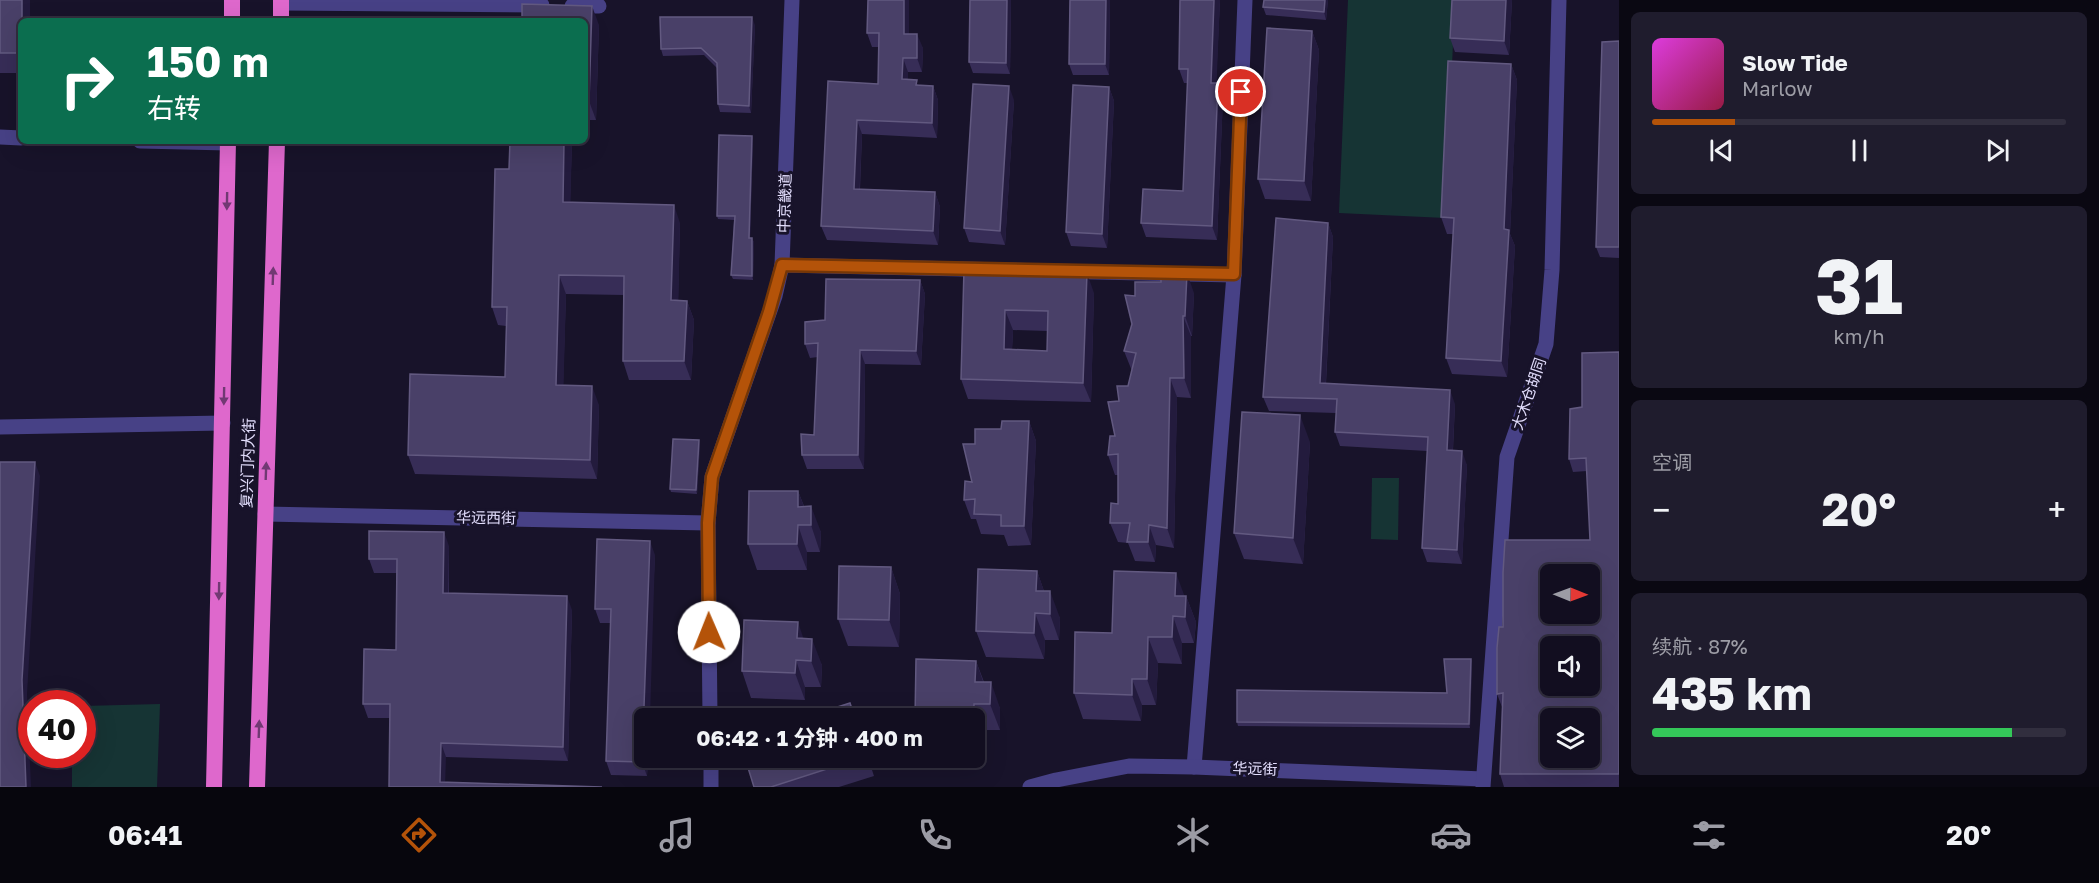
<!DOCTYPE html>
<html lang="zh">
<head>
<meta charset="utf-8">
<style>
  body { margin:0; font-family:"Golos Text","Noto Sans SC",sans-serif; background:#1f1c2d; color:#f1f3f6; height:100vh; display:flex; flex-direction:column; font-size:22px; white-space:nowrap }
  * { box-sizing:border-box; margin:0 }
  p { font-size:20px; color:#9c9ca5 }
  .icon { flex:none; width:33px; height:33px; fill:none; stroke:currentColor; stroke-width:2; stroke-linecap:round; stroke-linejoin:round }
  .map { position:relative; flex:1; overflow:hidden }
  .panel { display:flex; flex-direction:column; gap:12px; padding:12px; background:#0a0812; width:480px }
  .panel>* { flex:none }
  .guide { position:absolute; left:18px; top:18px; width:570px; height:126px; border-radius:9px; box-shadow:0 6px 24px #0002,0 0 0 2px #312e3e; background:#0b6e4f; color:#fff; overflow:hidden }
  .needle { width:39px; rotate:91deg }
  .controls { position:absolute; left:1540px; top:564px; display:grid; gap:12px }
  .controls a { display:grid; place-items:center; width:60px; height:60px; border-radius:9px; background:#120e20; box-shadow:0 6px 24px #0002,0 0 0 2px #312e3e; font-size:30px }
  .speed { position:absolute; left:18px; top:690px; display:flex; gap:12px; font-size:30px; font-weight:700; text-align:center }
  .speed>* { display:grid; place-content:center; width:78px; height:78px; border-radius:50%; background:#120e20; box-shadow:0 6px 24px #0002,0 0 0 2px #312e3e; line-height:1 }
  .speed .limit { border:9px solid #d22; background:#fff; color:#111 }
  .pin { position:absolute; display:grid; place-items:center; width:51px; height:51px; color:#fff; margin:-26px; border:3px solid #fff; border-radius:50%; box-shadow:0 2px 6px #0007 }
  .me { position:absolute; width:66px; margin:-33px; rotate:359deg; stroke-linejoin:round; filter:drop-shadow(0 0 4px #0008) }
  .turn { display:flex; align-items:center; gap:21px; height:126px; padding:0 30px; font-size:27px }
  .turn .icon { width:78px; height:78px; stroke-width:2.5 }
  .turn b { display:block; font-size:42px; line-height:51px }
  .big { font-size:45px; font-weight:700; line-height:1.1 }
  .panel .widget { flex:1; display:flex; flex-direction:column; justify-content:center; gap:9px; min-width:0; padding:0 21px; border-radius:9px; background:#1f1c2d }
  .panel .dial { align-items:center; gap:0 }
  .dial b { font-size:78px; line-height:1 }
  .song { display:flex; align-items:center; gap:18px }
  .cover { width:72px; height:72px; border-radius:9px; background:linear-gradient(135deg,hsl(300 70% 55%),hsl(340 70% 35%)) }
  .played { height:6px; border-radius:3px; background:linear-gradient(90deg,#b45309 20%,#312e3e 20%) }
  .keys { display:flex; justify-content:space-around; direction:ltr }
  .heat { display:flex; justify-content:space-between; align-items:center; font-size:33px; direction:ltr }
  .charge { height:9px; border-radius:4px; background:linear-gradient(90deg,#34c759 87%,#312e3e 0) }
  .trip { position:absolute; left:634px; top:708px; width:351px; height:60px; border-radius:9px; background:#120e20; box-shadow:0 6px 24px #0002,0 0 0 2px #312e3e; font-weight:700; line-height:60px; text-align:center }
  .tabs { display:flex; height:96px; justify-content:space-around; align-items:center; background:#07060d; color:#9c9ca5 }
  .tabs .icon { width:42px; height:42px }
  .tabs .selected { color:#b45309 }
  .tabs b { font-size:27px; color:#f1f3f6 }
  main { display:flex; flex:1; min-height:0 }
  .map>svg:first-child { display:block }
</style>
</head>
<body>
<main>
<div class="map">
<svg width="1619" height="787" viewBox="0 0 1619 787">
  <rect width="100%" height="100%" fill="#18132a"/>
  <g fill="#163434">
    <polygon points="1348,0 1455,0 1445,218 1339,213"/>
    <polygon points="1372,478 1399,478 1398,540 1371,539"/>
    <polygon points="160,704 157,787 72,787 72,755 82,754 83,706"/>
  </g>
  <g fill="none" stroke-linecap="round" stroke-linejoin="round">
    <g stroke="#474186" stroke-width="15">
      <polyline points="281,3 542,5"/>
      <polyline points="572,6 599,6"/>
      <polyline points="0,137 21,138"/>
      <polyline points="140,141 228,143"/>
      <polyline points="782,265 1234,275"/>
      <polyline points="0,427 223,423"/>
      <polyline points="265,514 708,523"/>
      <polyline points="1194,767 1234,275 1245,0"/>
    </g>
    <g stroke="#474186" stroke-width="15">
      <polyline points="710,718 708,523 712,477 775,296 782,265 792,0"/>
      <polyline points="711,758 711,787"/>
      <polyline points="1030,787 1056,780 1129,766 1194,767 1483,779"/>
      <polyline points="1483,787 1507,457 1546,344 1552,270 1559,0"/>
    </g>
    <g stroke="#de68cc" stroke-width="16">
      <polyline points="232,21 232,0"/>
      <polyline points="281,21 281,0"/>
      <polyline points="214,787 228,141"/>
      <polyline points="257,787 277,141"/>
    </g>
  </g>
  <g fill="#372d57" fill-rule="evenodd">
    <polygon points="0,0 30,0 30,21 21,21 21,73 0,73"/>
    <polygon points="868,0 909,0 909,34 923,48 922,72 908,72 908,79 919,85 933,86 938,100 937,138 862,134 860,189 935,192 940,207 938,245 827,240 821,226 828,81 878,84 879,47 872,47 867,33"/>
    <polygon points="970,0 1011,0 1010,74 973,73 969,62"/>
    <polygon points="1110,0 1109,75 1073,75 1069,64"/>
    <polygon points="1220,0 1216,83 1218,83 1223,97 1217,240 1146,237 1141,223 1183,191 1188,83 1184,83 1179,69"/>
    <polygon points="1328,0 1326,20 1266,15 1263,7"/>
    <polygon points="1452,0 1512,0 1509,55 1455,52 1450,38"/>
    <polygon points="585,21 599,25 596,120 585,120"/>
    <polygon points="755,25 751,113 720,112 718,104 717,68 704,55 663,56 661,49"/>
    <polygon points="1312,31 1319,50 1311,201 1265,199 1258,179"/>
    <polygon points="1619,41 1619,258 1600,257 1596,247"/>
    <polygon points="1511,64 1517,80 1510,234 1515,246 1507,377 1452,374 1446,358 1453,234 1447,234 1441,217"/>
    <polygon points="1109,87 1114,101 1107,248 1071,246 1066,232"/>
    <polygon points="1014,100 1005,245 969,242 964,228"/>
    <polygon points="752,136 753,140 750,238 754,242 753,280 733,279 731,275 734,220 718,219 717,216"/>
    <polygon points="572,141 570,202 680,223 678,301 687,301 694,320 691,380 629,380 623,361 624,295 566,294 563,386 599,405 597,479 415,474 408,455 505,377 506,326 498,325 492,307 509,169"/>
    <polygon points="1328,223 1333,237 1326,384 1455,404 1453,450 1467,465 1462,564 1427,562 1422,548 1427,451 1340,446 1335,432 1336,413 1269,411 1263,397"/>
    <path d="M964,269L1094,293L1091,402L968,399L961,379ZM1013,330L1048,331L1047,351L1012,350Z"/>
    <polygon points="920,280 925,294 921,365 865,364 864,469 807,469 802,455 814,435 818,357 810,358 805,344 825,320"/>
    <polygon points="1194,293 1192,336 1191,336 1191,398 1177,397 1174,548 1156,545 1155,562 1135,561 1128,543 1118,542 1110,523 1118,504 1118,475 1115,475 1108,455 1115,436 1119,401 1128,386 1132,371 1124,351 1132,324 1135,296"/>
    <polygon points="1619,352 1619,787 1504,787 1500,774 1502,707 1497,694 1503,627 1590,540 1587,471 1573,472 1569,459 1582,407"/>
    <polygon points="1029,421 1036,441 1031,545 1008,546 1004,535 981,534 976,519 971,519 964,500 972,482 975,444 1001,429"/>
    <polygon points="1310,442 1303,564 1244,559 1234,533"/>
    <polygon points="700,444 697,494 671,492 670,489"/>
    <polygon points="798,491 804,506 821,532 820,552 807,552 807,570 757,570 748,544"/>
    <polygon points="449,546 449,593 572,610 568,761 446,757 389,787 390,718 368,718 363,704 396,650 397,573 374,573 369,559"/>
    <polygon points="655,555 645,758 648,758 647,776 611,775 606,761 611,623 600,623 595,609"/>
    <polygon points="891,567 900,594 899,647 848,646 838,619"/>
    <polygon points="1037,571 1044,591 1060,618 1059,640 1045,640 1044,659 986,657 976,631"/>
    <polygon points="1184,596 1186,596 1196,622 1194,643 1182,643 1182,664 1158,663 1156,705 1142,705 1141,721 1083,719 1074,693 1112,633"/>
    <polygon points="804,638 822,665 821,687 805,687 805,700 751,698 742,671"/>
    <polygon points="1471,659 1472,663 1470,728 1238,726 1237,722 1447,693"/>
    <polygon points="976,661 984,682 1000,708 1000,730 984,730 983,748 975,747 975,718 915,718"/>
    <polygon points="745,758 868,758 874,776 839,787 754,787"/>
  </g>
  <g fill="#231b3d">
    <rect x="22" y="0" width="8" height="21"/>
    <polygon points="904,0 909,0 909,48 904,34"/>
    <polygon points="1007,0 1011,0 1010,74 1006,63"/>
    <polygon points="1106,0 1110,0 1109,75 1105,64"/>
    <polygon points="1214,0 1220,0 1216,97 1211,83"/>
    <polygon points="1325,0 1328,0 1326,20 1324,12"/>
    <polygon points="1506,0 1512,0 1509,55 1504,41"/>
    <polygon points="592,6 599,25 596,120 589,101"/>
    <polygon points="752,17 755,25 751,113 749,106"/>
    <polygon points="1312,31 1319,50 1311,201 1304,181"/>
    <polygon points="917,34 923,48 922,72 917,58"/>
    <polygon points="903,58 908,72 908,93 902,79"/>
    <polygon points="1511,64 1517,80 1510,234 1515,246 1507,377 1501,361 1504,229"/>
    <polygon points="1218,83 1223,97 1217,240 1212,226"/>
    <polygon points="933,86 938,100 937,138 932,123"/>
    <polygon points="1009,86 1014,100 1005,245 1000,231"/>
    <polygon points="1109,87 1114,101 1107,248 1102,234"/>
    <polygon points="857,120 862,134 859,203 854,189"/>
    <polygon points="752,136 753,140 750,242 749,238"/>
    <polygon points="564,141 572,141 570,221 563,202"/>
    <polygon points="935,192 940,207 938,245 933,231"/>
    <polygon points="674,205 680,223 678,319 671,300"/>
    <polygon points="1328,223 1333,237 1325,398 1320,383"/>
    <polygon points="752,238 754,242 753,280 752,276"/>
    <polygon points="1087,273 1094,293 1091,402 1083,383"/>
    <polygon points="1187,273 1194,293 1192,336 1185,316"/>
    <polygon points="559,275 566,294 563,404 556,385"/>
    <polygon points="920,280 925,294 921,365 916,351"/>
    <polygon points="687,301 694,320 691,380 684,361"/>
    <polygon points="1005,310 1013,330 1011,369 1004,349"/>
    <polygon points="1183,316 1191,336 1191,398 1184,378"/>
    <polygon points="860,350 865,364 864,469 858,455"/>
    <polygon points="1170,378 1177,397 1174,548 1167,528"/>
    <polygon points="592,386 599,405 597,479 590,460"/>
    <polygon points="1450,390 1455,404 1452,464 1447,450"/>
    <polygon points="1300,415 1310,442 1303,564 1293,538"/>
    <polygon points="1029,421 1036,441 1031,545 1024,526"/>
    <polygon points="699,440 700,444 697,494 696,490"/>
    <polygon points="1462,451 1467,465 1462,564 1457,550"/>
    <polygon points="35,462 40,476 27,694 31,787 26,787 22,680"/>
    <polygon points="798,491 808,517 798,507"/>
    <polygon points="811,506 821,532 820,552 811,525"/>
    <polygon points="798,525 807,552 807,570 797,544"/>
    <polygon points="1149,525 1156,545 1155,562 1148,542"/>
    <polygon points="444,532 449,546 448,607 443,593"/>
    <polygon points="650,541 655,555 650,718 645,718 645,758 648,758 647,776 642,762"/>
    <polygon points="891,567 900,594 899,647 889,620"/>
    <polygon points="1037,571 1046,597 1036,591"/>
    <polygon points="1176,573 1186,600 1186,596 1196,622 1194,643 1185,617 1175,596"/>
    <polygon points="1050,591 1060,618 1059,640 1050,614"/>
    <polygon points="567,596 572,610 568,761 563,747"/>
    <polygon points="1035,613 1045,640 1044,659 1034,633"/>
    <polygon points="1173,616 1182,643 1182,664 1172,637"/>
    <polygon points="798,622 807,649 797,638"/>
    <polygon points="1148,637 1158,663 1156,705 1147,679"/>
    <polygon points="812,639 822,665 821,687 811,661"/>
    <polygon points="1471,659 1472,663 1470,728 1469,724"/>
    <polygon points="796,660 805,687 805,700 795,673"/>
    <polygon points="976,661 985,687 975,682"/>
    <polygon points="1132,679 1142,705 1141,721 1132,695"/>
    <polygon points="991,682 1000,708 1000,730 990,704"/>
    <polygon points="974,704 984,730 983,748 975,725 975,718 974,718"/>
    <polygon points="441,743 446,757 445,787 440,782"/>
  </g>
  <g fill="#494068" stroke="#625980" stroke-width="1.5" fill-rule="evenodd">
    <polygon points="0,0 22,0 22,21 21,21 21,53 0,53"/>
    <polygon points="868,0 904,0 904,34 917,34 917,58 903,58 902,79 917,80 916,85 933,86 932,123 857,120 854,189 935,192 933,231 821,226 828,81 878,84 879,33 867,33"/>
    <polygon points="970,0 1007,0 1006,63 969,62"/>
    <polygon points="1070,0 1106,0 1105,64 1069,64"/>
    <polygon points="1180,0 1214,0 1211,83 1218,83 1212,226 1141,223 1143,189 1183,191 1188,69 1179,69"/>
    <polygon points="1264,0 1325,0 1324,12 1263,7"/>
    <polygon points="1452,0 1506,0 1504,41 1450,38"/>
    <polygon points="522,4 592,6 589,101 585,101 585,21 522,21"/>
    <polygon points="660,17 752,17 749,106 718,104 717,63 701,48 661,49"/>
    <polygon points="1267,28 1312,31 1304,181 1258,179"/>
    <polygon points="1619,41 1619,247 1596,247 1602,42"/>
    <polygon points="1448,61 1511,64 1504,229 1509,230 1501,361 1446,358 1454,218 1441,217"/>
    <polygon points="973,84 1009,86 1000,231 964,228"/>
    <polygon points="1073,85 1109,87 1102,234 1066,232"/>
    <polygon points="719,135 752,136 749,238 752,238 752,276 731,275 735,216 717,216"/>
    <polygon points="510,141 564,141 563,202 674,205 671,300 687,301 684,361 623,361 624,276 559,275 556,385 592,386 590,460 408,455 410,374 505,377 507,307 492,307 495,169 509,169"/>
    <polygon points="1276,218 1328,223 1320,383 1450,390 1447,450 1462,451 1457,550 1422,548 1428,437 1335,432 1337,399 1263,397"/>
    <path d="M964,269L1087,273L1083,383L961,379ZM1005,310L1048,311L1047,351L1004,349Z"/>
    <polygon points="1161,270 1187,273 1185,316 1183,316 1184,378 1170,378 1167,528 1149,525 1148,542 1127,542 1130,523 1110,523 1111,503 1118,504 1118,454 1108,455 1110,436 1115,436 1108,402 1119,401 1117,386 1128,386 1136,353 1124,351 1132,324 1125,295 1135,296 1135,282 1161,282"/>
    <polygon points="826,279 920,280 916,351 860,350 858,455 802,455 801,434 814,435 818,343 805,344 805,322 825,320"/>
    <path d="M1619,352V774H1500L1503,693L1497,694V648L1499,627H1503V573L1505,540H1590L1586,458L1569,459L1570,409L1582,407V353ZM1551,574H1590V614H1551ZM1551,646H1590V686H1551ZM1551,718H1590V758H1551Z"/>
    <polygon points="1242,412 1300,415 1293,538 1234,533"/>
    <polygon points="1002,421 1029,421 1024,526 1001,526 1001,515 974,514 975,499 964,500 965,481 972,482 963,444 975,444 975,429 1001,429"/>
    <polygon points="673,439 699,440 696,490 670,489"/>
    <polygon points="0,462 35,462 22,680 26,787 0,787"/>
    <polygon points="749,491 798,491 798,507 811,506 811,525 798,525 797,544 748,544"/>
    <polygon points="369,531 444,532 443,593 567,596 563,747 441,743 440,782 602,787 389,787 390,704 363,704 364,649 396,650 397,559 369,559"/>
    <polygon points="597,539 650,541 642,762 606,761 611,609 595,609"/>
    <polygon points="839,566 891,567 889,620 838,619"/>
    <polygon points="978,569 1037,571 1036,591 1050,591 1050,614 1035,613 1034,633 976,631"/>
    <polygon points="1114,571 1176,573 1175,596 1186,596 1185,617 1173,616 1172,637 1148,637 1147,679 1132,679 1132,695 1074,693 1075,632 1112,633"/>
    <polygon points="744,620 798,622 797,638 812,639 811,661 796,660 795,673 742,671"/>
    <polygon points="916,659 976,661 975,682 991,682 990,704 974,704 974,718 915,718"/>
    <polygon points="1444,659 1471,659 1469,724 1237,722 1237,690 1447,693"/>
    <polygon points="850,703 855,718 803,718"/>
    <polygon points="745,758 861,758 771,787 754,787"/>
  </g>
  <defs><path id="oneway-solid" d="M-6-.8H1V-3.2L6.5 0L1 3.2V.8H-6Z" transform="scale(1.5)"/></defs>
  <g fill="#713973">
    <use href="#oneway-solid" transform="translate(227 201) rotate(91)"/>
    <use href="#oneway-solid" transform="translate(273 276) rotate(-88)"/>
    <use href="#oneway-solid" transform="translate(224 396) rotate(91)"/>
    <use href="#oneway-solid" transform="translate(266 471) rotate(-88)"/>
    <use href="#oneway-solid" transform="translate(219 591) rotate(91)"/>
    <use href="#oneway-solid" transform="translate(259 729) rotate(-88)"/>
  </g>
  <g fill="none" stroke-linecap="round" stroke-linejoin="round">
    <g stroke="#753606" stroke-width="15">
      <polyline id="route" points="709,632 708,523 712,477 769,312 782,265 1234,274 1241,92"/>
    </g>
    <use href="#route" stroke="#b45309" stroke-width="10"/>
  </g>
  <g text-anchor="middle" stroke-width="6" stroke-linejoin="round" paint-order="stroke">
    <g font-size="15" fill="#e3defd" stroke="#18132a">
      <text transform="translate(785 203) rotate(-88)" y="5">中京畿道</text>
      <text transform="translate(1529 394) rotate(-71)" y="5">大木仓胡同</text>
      <text transform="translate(248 463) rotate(-88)" y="5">复兴门内大街</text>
      <text transform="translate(486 518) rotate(1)" y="5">华远西街</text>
      <text transform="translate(1255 769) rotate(2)" y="5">华远街</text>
    </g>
  </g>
</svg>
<div class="controls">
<a><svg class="needle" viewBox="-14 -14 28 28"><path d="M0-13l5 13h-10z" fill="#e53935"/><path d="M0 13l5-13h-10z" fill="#9c9ca5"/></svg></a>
<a><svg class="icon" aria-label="sound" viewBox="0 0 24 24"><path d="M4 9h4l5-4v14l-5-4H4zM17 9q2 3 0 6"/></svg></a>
<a><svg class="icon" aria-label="layers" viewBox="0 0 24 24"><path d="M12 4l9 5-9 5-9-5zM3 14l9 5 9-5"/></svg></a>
</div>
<div class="speed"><div class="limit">40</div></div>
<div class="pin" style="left:1241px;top:92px;background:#d93025"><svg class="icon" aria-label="arrive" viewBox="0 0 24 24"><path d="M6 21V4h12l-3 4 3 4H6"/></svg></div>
<svg class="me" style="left:709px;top:632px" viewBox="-20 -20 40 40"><circle r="19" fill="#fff"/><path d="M0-13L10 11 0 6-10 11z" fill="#b45309"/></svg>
<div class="trip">06:42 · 1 分钟 · 400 m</div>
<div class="guide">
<div class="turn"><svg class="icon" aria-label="right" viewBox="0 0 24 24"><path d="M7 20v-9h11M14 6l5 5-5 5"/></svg><div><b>150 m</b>右转</div></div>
</div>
</div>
<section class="panel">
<div class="widget">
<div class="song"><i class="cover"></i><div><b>Slow Tide</b><p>Marlow</p></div></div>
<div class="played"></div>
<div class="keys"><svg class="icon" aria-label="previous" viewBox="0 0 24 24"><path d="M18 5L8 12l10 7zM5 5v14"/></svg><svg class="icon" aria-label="pause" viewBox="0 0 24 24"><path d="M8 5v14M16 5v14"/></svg><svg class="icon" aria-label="next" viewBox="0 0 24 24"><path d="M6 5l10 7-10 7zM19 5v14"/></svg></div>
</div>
<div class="widget dial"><b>31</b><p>km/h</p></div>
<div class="widget"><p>空调</p>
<div class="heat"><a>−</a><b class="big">20°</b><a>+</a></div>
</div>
<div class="widget"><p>续航 · 87%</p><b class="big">435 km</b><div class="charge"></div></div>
</section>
</main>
<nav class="tabs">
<b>06:41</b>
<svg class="icon selected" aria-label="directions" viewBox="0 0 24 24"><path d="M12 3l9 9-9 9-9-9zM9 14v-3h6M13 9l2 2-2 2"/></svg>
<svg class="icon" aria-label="music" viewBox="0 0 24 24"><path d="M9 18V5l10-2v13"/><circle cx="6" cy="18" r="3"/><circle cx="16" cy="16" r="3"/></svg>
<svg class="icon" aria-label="phone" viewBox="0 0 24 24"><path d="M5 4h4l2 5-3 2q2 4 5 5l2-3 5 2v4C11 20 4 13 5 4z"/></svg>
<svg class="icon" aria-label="climate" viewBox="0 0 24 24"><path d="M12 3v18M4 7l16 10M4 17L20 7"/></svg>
<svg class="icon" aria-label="car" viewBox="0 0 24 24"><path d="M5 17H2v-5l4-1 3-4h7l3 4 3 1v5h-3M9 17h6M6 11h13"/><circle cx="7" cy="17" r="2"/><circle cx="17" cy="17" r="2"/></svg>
<svg class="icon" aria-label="filters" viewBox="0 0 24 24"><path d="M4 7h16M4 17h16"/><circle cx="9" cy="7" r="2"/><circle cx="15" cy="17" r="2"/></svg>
<b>20°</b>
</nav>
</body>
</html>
